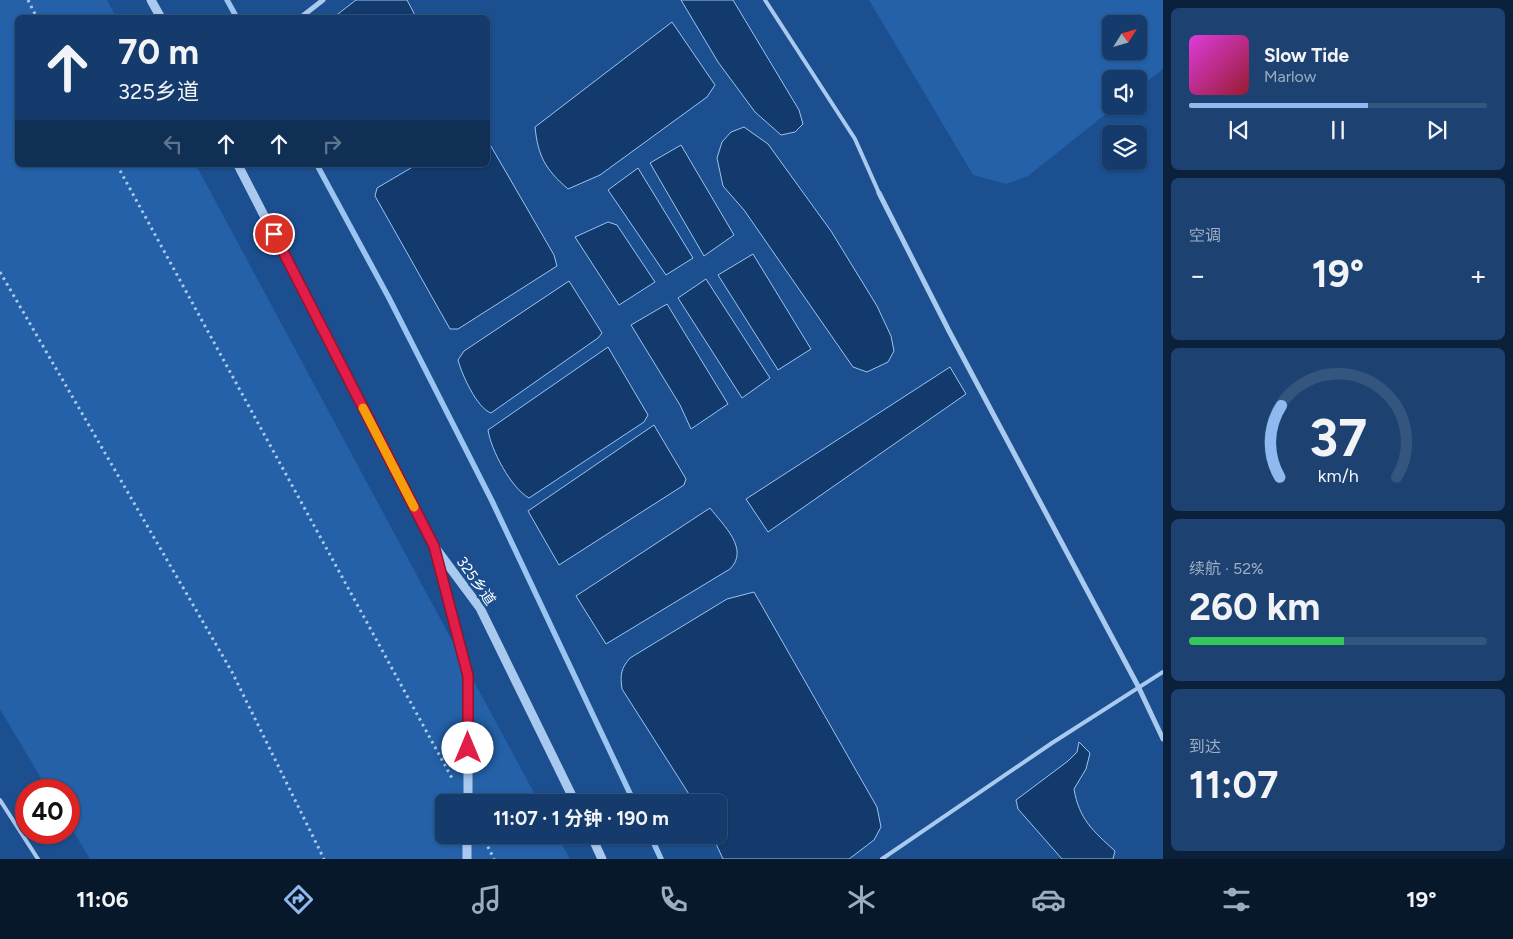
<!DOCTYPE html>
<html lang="zh">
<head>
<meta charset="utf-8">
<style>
  body { margin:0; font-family:Figtree,"Noto Sans SC",sans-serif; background:#1d4271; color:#f1f3f6; height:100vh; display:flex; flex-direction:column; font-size:19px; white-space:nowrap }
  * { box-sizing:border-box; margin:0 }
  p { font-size:16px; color:#9dadc1 }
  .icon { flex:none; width:28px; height:28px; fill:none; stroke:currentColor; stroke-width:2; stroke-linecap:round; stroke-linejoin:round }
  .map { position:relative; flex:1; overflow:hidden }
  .panel { display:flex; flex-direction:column; gap:8px; padding:8px; background:#0b203b; width:350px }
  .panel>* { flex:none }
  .hud { position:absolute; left:15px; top:15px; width:475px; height:152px; border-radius:8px; box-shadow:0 1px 4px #0004,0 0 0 1px #33557e; background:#143b6b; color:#f1f3f6; overflow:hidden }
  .needle { width:32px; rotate:53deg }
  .controls { position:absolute; left:1102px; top:15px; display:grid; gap:10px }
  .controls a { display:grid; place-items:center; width:45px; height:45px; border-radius:8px; background:#143b6b; box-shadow:0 1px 4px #0004,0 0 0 1px #33557e; font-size:25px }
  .speed { position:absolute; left:15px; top:779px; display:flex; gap:10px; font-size:25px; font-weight:700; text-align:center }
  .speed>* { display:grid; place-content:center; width:65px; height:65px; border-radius:50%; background:#143b6b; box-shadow:0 1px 4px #0004,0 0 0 1px #33557e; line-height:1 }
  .speed .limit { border:8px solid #d22; background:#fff; color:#111 }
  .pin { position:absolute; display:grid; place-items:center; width:42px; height:42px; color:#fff; margin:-21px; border:2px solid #fff; border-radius:50%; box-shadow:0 1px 5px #0007 }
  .me { position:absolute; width:55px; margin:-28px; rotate:0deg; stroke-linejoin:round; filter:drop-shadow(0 0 4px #0008) }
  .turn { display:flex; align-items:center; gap:18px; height:105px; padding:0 20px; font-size:22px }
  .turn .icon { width:65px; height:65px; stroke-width:2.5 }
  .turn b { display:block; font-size:35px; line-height:42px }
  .lanes { display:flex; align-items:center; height:48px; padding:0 20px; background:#0003; justify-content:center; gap:25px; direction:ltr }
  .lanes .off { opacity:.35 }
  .big { font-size:38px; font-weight:700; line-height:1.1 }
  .panel .widget { flex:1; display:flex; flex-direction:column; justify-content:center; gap:8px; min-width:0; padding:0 18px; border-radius:8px; background:#1d4271 }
  .panel .dial { align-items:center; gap:0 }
  .dial svg { height:130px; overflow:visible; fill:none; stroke:#33557e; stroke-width:7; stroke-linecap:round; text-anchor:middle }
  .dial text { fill:#f1f3f6; stroke:none }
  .song { display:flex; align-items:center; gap:15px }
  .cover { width:60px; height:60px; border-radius:8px; background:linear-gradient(135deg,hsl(300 70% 55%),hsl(350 70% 35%)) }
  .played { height:5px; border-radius:2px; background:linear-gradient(90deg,#90b9f0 60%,#33557e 60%) }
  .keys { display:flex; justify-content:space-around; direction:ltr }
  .heat { display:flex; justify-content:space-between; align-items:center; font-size:28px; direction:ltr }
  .charge { height:8px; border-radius:4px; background:linear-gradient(90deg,#34c759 52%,#33557e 0) }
  .trip { position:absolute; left:435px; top:794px; width:292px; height:50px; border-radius:8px; background:#143b6b; box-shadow:0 1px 4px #0004,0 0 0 1px #33557e; font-weight:700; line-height:50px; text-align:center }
  .tab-bar { display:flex; height:80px; justify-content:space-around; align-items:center; background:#08182b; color:#9dadc1 }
  .tab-bar .icon { width:35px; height:35px }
  .tab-bar .current { color:#90b9f0 }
  .tab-bar b { font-size:22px; color:#f1f3f6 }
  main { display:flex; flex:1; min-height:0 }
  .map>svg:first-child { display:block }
</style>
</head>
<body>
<main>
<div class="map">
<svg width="1163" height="859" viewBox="0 0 1163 859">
  <rect width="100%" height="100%" fill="#1b4f8f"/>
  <g fill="#2461a8" fill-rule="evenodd">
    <polygon points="0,0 107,0 116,17 18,18 18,165 196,165 539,802 444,802 444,835 557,835 570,859 90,859 69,824 69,790 48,790 0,709"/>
    <path d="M869,0H1163V69L1139,88V79H1111V106H1116L1028,176L1006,184L973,175ZM1111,24H1139V51H1111Z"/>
  </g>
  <g fill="#123a6d" stroke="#9cc4f0">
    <polygon points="356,0 407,0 416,17 334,17"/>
    <polygon points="681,0 733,0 799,110 803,124 795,132 781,135 755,112 718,62"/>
    <path d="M672,22L715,85L707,97L600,175L568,189C545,169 538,156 535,127Z"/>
    <polygon points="744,127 768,144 831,231 877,306 891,336 894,351 888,362 867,372 853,367 744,210 723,186 717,158 722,142 731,132"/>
    <polygon points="488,141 554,255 557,266 458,329 450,329 375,196 377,188 416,165 488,165"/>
    <polygon points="681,145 734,235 704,256 650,163"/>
    <polygon points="638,168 693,258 666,275 608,190"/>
    <polygon points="608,222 617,225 655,282 619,305 575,237"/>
    <polygon points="753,254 811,349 778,370 718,275"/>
    <polygon points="706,279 770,378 742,398 678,298"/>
    <path d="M569,281L602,333L598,338L491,413C477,408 462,375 458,360L464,351Z"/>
    <polygon points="667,304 728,404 691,429 680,405 631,325"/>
    <path d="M608,347L648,415L644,422L529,498C511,488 491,450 488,430Z"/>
    <polygon points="950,367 966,394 768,532 746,499"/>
    <polygon points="654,425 686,479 684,485 559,565 528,511"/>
    <path d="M710,508C723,525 750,549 730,569L606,644L576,596Z"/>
    <path d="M754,592L877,807L881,827L874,840L849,859H723L712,835H719V802H694L622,689C620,675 621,668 630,658L727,599Z"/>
    <path d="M1079,742L1090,753L1086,769L1074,789C1079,819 1093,831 1115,851L1113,859H1062L1018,809L1016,800L1068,761L1077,752Z"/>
  </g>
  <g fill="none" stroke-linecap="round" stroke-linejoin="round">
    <g stroke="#9cc4f0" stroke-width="5.5">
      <polyline points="227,0 237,18"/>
      <polyline points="317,165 389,298 492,501 634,802"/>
      <polyline points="650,835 661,859"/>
    </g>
    <g stroke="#a9c9ee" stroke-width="3" stroke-dasharray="2.5 4" stroke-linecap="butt">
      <polyline points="28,0 37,18"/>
      <polyline points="117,165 453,780"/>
      <polyline points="0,272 232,672 324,859"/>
      <polyline points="482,835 494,859"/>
    </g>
    <g stroke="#a9c9ee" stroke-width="4">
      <polyline points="765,0 855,139 879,193"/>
      <polyline points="0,800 38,859"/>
      <polyline points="882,859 1052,743 1163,672"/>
    </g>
    <g stroke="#a9c9ee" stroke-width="5">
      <polyline points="300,18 323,0"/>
      <polyline points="879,193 949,331 1138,686 1163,739"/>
    </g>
    <g stroke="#a9c9ee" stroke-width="9">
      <polyline points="151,0 161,18"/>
      <polyline points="238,165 434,546 480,608 575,802"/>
      <polyline points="436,551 468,676 468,802"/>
      <polyline points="591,835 602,859"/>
      <polyline points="467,859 467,835"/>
    </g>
  </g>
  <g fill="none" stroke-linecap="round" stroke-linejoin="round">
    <g stroke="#92132f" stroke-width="12">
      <polyline id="route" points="274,234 434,546 468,676 468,748"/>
    </g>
    <use href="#route" stroke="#e11d48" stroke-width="9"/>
    <polyline stroke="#f59e0b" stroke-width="9" points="363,408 414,507"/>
  </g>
  <g text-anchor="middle" stroke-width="5" stroke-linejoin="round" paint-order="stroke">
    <g font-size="15" fill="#fff" stroke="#1b4f8f">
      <text transform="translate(476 581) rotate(55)" y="5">325乡道</text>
    </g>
  </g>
</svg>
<div class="controls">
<a><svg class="needle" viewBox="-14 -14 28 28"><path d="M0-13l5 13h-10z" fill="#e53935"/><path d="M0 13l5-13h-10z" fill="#9dadc1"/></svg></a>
<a><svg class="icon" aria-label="sound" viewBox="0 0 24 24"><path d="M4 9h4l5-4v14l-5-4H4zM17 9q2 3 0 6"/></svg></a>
<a><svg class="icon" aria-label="layers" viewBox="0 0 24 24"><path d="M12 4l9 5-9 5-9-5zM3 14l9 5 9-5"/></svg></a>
</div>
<div class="speed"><div class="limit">40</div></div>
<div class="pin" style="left:274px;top:234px;background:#d93025"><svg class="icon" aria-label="arrive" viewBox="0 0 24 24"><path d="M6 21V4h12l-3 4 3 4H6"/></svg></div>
<svg class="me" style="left:468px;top:748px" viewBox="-20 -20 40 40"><circle r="19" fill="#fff"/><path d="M0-13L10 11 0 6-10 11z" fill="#e11d48"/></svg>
<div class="trip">11:07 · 1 分钟 · 190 m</div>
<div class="hud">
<div class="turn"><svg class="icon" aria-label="ahead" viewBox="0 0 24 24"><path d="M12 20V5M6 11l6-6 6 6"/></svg><div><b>70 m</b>325乡道</div></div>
<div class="lanes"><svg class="icon off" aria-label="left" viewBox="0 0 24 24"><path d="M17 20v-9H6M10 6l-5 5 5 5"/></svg><svg class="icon" aria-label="ahead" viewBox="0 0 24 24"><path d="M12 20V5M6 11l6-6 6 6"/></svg><svg class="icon" aria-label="ahead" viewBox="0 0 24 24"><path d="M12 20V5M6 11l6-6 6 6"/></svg><svg class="icon off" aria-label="right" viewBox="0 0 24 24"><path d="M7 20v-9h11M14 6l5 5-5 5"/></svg></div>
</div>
</div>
<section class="panel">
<div class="widget">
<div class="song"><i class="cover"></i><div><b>Slow Tide</b><p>Marlow</p></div></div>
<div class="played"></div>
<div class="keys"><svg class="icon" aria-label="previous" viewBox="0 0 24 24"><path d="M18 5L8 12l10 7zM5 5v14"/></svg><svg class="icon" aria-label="pause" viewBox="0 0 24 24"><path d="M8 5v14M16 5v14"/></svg><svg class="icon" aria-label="next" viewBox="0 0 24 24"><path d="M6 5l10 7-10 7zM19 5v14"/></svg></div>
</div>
<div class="widget"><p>空调</p>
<div class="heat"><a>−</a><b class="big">19°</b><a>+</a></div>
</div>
<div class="widget dial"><svg viewBox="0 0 100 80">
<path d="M14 69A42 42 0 1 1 86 69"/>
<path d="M14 69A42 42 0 0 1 15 25" stroke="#90b9f0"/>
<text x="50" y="56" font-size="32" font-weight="700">37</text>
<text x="50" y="72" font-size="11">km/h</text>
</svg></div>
<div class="widget"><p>续航 · 52%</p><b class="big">260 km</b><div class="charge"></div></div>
<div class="widget"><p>到达</p><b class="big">11:07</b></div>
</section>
</main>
<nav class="tab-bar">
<b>11:06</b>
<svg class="icon current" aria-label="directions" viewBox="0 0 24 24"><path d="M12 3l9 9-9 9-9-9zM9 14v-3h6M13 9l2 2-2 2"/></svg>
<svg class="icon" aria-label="music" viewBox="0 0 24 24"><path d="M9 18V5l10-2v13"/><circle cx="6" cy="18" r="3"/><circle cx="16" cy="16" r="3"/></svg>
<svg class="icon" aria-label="phone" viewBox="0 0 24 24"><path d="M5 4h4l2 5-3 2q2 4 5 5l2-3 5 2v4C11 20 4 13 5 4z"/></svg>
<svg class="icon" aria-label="climate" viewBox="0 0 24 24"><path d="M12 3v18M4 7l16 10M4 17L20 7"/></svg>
<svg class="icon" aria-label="car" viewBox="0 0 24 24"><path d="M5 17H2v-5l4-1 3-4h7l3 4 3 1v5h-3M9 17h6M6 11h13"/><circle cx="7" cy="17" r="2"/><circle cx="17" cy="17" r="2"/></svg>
<svg class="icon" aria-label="filters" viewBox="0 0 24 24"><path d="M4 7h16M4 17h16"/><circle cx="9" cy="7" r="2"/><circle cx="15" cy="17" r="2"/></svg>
<b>19°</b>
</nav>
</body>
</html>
